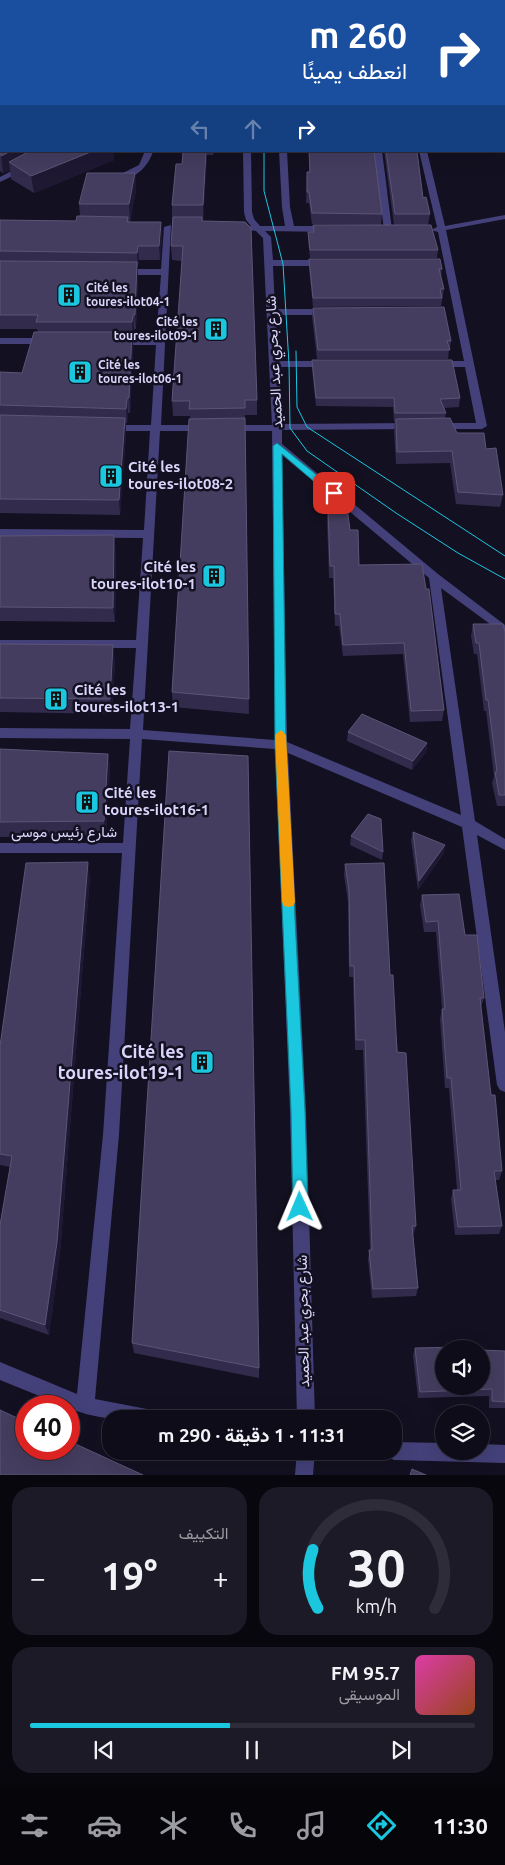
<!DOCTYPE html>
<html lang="ar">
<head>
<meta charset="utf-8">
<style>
  body { margin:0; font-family:Ubuntu,Vazirmatn,sans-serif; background:#1c1a26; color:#f1f3f6; direction:rtl; height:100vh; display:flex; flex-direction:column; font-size:19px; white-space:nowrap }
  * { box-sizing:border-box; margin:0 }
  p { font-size:16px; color:#9b9ba2 }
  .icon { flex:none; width:28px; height:28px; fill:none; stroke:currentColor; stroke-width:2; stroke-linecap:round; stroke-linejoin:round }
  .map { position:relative; height:1475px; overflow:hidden; direction:ltr }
  .sheet { display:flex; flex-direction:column; gap:12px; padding:12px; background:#08070e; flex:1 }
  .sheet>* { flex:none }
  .guide { position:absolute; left:0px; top:0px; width:505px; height:152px; box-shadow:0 5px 20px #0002,0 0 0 1px #2e2c38; direction:rtl; background:#1a4fa0; color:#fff; overflow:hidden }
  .fabs { position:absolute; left:435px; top:1340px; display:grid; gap:10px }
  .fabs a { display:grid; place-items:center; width:55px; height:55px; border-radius:50%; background:#0e0c19; box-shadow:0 5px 20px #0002,0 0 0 1px #2e2c38; font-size:25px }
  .speed { position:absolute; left:15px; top:1395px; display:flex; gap:10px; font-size:25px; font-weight:700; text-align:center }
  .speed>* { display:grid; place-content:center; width:65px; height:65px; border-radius:50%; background:#0e0c19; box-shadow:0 5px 20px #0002,0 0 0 1px #2e2c38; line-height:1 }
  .speed .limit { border:8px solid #d22; background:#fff; color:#111 }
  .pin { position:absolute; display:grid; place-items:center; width:42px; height:42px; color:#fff; margin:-21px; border-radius:10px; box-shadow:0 2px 8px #0006 }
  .me { position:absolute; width:55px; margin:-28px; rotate:359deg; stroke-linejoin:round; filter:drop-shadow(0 0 4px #0008) }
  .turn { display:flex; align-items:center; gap:18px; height:105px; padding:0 15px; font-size:22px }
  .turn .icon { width:65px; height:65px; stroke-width:2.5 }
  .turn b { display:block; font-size:35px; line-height:42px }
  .lanes { display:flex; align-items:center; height:48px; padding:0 15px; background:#0003; justify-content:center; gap:25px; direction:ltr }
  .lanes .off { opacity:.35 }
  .big { font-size:38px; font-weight:700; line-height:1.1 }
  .sheet .widget { flex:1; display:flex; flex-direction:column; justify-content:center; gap:8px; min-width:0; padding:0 18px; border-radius:20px; background:#1c1a26 }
  .sheet .dial { align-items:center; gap:0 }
  .dial svg { height:130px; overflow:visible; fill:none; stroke:#2e2c38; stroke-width:7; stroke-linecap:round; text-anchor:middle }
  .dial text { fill:#f1f3f6; stroke:none }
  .song { display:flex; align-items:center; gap:15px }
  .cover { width:60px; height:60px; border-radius:8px; background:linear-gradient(135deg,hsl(320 70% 55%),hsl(20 70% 35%)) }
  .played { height:5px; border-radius:2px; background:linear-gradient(90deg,#1bc7df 45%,#2e2c38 45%) }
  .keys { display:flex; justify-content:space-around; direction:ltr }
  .heat { display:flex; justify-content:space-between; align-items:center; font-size:28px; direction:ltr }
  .sheet .tiles { flex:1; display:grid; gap:12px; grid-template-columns:1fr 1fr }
  .widget:last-child { grid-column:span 2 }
  .trip { position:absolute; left:102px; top:1410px; width:300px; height:50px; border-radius:20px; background:#0e0c19; box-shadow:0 5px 20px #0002,0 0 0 1px #2e2c38; font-weight:700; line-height:50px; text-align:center; direction:rtl }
  .tab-bar { display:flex; height:80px; justify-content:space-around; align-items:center; background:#06050a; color:#9b9ba2 }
  .tab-bar .icon { width:35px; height:35px }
  .tab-bar .current { color:#1bc7df }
  .tab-bar b { font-size:22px; color:#f1f3f6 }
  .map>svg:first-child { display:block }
</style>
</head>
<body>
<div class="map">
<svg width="505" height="1475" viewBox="0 0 505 1475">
  <rect width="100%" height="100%" fill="#131021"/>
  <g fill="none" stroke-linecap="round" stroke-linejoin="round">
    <g fill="#44417a" fill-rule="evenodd">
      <polygon points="201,0 208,0 208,1 202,1"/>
      <rect x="0" y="6" width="1" height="5"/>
      <rect x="0" y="28" width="1" height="10"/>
      <polygon points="34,151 42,151 31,167 0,182 0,177 25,164"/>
      <path d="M145,151H153C149,167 132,182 115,181V177L139,165Z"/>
      <path d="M243,151H251L252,212L254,219L260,226H285L282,207L279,151H287L290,207L294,226H330L334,229L330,232L265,231L271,237L273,260H327L331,263L327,266H273L275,309H329L334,312L329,315H276L278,361H329L334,364L329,367H279L282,424L412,423L417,426L412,429L282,430V444L438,574L505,625V635L441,588L475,821L505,839V850L477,835L505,1032V1092L500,1090L497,1085L462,827L288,753L306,1111L315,1419H297L290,1111L275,749L142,739L119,1135L95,1399L152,1410L158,1413L161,1419C125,1419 103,1422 69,1408V1406H64L0,1380V1362L77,1394L103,1135L122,853H0V843H123L130,739L0,738V728L130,729L136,648H0V640H136L143,538L0,537V529L144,530L150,431H110L105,428L110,425H151L156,345H117L112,342L117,339H156L161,275H122L118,272L122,269H161L164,227L171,225L161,425H205L210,428L205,431H160L143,730L275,740L272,431H230L225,428L230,425H272L263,238L256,231L249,230L248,228L251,226L246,220L244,212ZM282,455L429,578L461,815L287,742Z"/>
      <polygon points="374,151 382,151 392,230 388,233 384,230"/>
      <polygon points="419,151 427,151 445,226 505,215 505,219 446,230 487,426 482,429 437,429 432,426 437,423 476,423 465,367 436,367 431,364 436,361 464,361 438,232 431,230 437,227"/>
      <polygon points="0,338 47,338 52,341 47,344 0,344"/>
      <polygon points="394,1442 444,1443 444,1451 481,1451 481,1444 505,1445 505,1463 394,1460 388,1457 385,1451 394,1451"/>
      <polygon points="297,1451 315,1451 313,1475 295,1475"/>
    </g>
    <g stroke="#1bc7df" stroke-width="1">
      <polyline points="264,151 264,191 283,264 289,364 290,428 307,451 396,513 458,553 505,579"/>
      <polyline points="296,351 297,407 307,427 505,556"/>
    </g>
  </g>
  <g fill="#332b4c">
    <polygon points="12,0 158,0 160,1 14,1"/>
    <polygon points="0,109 1,151 114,160 34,193 11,179 10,170 3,173 0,171"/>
    <polygon points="183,151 214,151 213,155 207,155 203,221 257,400 257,415 245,415 249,714 173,707 172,692 190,419 190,416 173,416 172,401 182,261 172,260 171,246 172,222 172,205 182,164"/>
    <polygon points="309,151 374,151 382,214 381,225 312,224 309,203 306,203 307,172 309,172"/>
    <polygon points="384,151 417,151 423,198 430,214 428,225 394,225"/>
    <polygon points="135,173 136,190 130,222 161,222 162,236 160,260 139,260 138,267 137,267 138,277 136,329 134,329 133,337 132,337 133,347 130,413 128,413 127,423 126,423 126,433 120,515 0,513 0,372 22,373 38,332 37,329 0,329 0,220 76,221 80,216 79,204"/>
    <polygon points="313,225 438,250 437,258 310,258 308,240 308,232 313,232"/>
    <polygon points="309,259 442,269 441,277 444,289 441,306 313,307 309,268"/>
    <polygon points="313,308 451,341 450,349 449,349 448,359 317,359 312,317"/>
    <polygon points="312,360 460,398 459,407 444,408 446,413 445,418 457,433 486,449 503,495 500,507 456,504 450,463 396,464 394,431 395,422 394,422 393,407 316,406 312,369"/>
    <polygon points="328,508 350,530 359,565 444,710 442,721 410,722 403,654 343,656 339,626 335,626 333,578 329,578 327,519"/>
    <polygon points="0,536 116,550 115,622 0,621"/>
    <polygon points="473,624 505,632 505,806 497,806 492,783 494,776 486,711 484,711 477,654 474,654 471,636"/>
    <polygon points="0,644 115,660 112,714 0,712"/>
    <polygon points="348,732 427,743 426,752 412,770 347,741"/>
    <polygon points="0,749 108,754 110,768 106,835 0,837"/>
    <polygon points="413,832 444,853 418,890 411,840"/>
    <polygon points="351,836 383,852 382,860 350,845"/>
    <polygon points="345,864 390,975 416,1226 413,1235 418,1288 416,1296 372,1298 368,1259 370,1250 363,1050 355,1050 353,977 349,977 348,901 344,875"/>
    <polygon points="90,876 60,1253 49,1335 0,1318 0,1225 10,1167 0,1165 0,1046"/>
    <polygon points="422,895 465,935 484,998 481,1007 491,1095 502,1171 499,1180 495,1180 502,1226 499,1234 455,1235 451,1199 453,1190 457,1190 449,1088 445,1088 440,1019 442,1009 436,932 424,932 420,905"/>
    <polygon points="132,1343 259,1368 259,1378 134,1353"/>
    <polygon points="415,1348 505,1351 505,1408 489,1408 489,1396 418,1398 413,1355"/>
  </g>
  <g fill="#1e1833">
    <polygon points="11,151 32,151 9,162 10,170 3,173 1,156"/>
    <polygon points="93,151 114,151 114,160 34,193 31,176"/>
    <polygon points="206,151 207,151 207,155 203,223 203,205"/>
    <polygon points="135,173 136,190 130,222 129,204"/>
    <polygon points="161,222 162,236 160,260 159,246"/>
    <polygon points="138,246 139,260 138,267 137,253"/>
    <polygon points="137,262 138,277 136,329 135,315"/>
    <polygon points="133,315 134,329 133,337 132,322"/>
    <polygon points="132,332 133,347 130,413 129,398"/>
    <polygon points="127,398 128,413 127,423 126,409"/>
    <polygon points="125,418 126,433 120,515 119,500"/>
    <polygon points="114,535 116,550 115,622 113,608"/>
    <polygon points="113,645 115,660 112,714 110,699"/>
    <polygon points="427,743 426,752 412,770 413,761"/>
    <polygon points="108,754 110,768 106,835 104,821"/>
    <polygon points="445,845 444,853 418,890 419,881"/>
    <polygon points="88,862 90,876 60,1253 49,1335 45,1325"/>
  </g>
  <g fill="#453d5f" stroke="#5c5577">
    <polygon points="40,0 158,0 160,1 43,1"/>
    <polygon points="265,0 359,0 360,1 265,1"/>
    <polygon points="1,108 1,151 11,151 1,156 0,109"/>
    <polygon points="30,151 93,151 31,176 9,162"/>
    <polygon points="183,151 206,151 203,205 172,205 176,164 182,164"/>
    <polygon points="309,151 374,151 382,214 312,213 309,192 307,192 307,172 310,172"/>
    <polygon points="386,151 417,151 423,198 426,197 430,214 395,214"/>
    <polygon points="87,173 135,173 129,204 79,204"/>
    <polygon points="77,216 128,217 127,222 161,222 159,246 138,246 137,253 0,251 0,220 76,221"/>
    <polygon points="173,217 202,217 202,221 245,222 251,228 257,400 245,400 245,408 189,409 190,401 172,401 183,246 171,246"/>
    <polygon points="313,225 431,225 438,250 310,250 308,232 314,232"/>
    <polygon points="309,259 440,259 442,269 439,269 444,289 440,289 442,298 313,298"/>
    <polygon points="0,261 137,262 135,315 133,315 132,322 36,322 38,315 0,315"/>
    <polygon points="444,307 451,341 447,341 450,350 318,350 313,308"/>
    <polygon points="34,332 132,332 129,398 127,398 126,409 0,405 0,372 22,373"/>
    <polygon points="312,360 452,360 460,398 440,399 446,413 395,413 394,398 316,398"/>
    <polygon points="0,415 125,418 119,500 0,499"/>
    <polygon points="245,418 249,699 172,692 189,419"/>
    <polygon points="450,418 457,433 484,433 486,449 496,448 503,495 458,492 452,451 397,452 396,419"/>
    <polygon points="347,507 350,530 358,530 359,565 422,564 426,589 429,589 444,710 411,711 404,643 343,645 340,614 335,614 334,566 330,566 328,508"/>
    <polygon points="114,535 113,608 0,607 0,536"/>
    <polygon points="473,624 503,624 505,632 505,795 499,795 495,772 497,772 488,700 486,700 479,643 476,643"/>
    <polygon points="0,644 113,645 110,699 0,698"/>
    <polygon points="362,714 427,743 413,761 348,732"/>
    <polygon points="0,749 108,754 104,821 0,822"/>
    <polygon points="169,751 248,756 259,1368 132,1343"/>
    <polygon points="368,814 381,819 383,852 351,836"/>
    <polygon points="413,832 445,845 419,881"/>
    <polygon points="88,862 57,1242 45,1325 0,1310 0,1225 12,1156 0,1154 0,1046 26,863"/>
    <polygon points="384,863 390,975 393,975 397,1052 406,1053 416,1226 412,1226 418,1288 373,1289 369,1250 372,1250 365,1040 356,1040 354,966 350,966 349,890 345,864"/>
    <polygon points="459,894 465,935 477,935 484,998 480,998 491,1095 495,1095 502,1171 494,1171 502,1226 458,1227 453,1190 461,1190 451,1078 447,1078 442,1009 445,1009 438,921 426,922 422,895"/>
    <polygon points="462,1347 462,1349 444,1349 444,1386 481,1386 481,1350 505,1351 505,1402 492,1401 492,1389 420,1392 415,1348"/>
    <polygon points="0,1410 26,1422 26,1449 69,1449 69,1441 143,1475 0,1475"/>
    <polygon points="412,1469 426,1475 410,1475"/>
  </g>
  <polygon fill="#1bc7df" stroke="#128191" points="277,443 339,493 338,496 331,496 282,454 286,745 305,1111 308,1207 306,1213 300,1215 295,1213 293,1207 291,1111 275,745 273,446"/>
  <polygon fill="#f59e0b" points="281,730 286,735 295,902 293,906 288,907 284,906 282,902 275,735"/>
  <defs>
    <g id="building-square" transform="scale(1.25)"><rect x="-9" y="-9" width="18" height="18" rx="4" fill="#1bc7df" stroke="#131021"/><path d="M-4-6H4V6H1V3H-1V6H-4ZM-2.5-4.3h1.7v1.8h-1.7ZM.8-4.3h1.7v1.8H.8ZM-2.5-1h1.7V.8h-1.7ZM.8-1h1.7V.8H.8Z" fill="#111"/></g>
  </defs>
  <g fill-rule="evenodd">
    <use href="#building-square" x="69" y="295"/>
    <use href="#building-square" x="216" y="329"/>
    <use href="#building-square" x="80" y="372"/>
    <use href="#building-square" x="111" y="476"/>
    <use href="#building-square" x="214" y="576"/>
    <use href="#building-square" x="56" y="699"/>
    <use href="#building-square" x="87" y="802"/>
    <use href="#building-square" x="202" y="1062"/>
  </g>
  <g text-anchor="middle" stroke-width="5" stroke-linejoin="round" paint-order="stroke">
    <g font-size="12" font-weight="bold" fill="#dad5fa" stroke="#131021" text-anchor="start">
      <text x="86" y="292">Cité les<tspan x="86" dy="14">toures-ilot04-1</tspan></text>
      <text x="198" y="326" text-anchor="end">Cité les<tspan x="198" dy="14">toures-ilot09-1</tspan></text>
      <text x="98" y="369">Cité les<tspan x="98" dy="14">toures-ilot06-1</tspan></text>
    </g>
    <g font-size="15" fill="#dad5fa" stroke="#131021">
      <text transform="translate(274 362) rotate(-93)" y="5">شارع بحري عبد الحميد</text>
      <text x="64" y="837">شارع رئيس موسى</text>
      <text transform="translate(303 1321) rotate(-91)" y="5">شارع بحري عبد الحميد</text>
    </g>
    <g font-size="15" font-weight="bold" fill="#dad5fa" stroke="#131021" text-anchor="start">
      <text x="128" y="472">Cité les<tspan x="128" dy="17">toures-ilot08-2</tspan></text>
      <text x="196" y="572" text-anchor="end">Cité les<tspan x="196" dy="17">toures-ilot10-1</tspan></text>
      <text x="74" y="695">Cité les<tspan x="74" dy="17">toures-ilot13-1</tspan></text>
      <text x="104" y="798">Cité les<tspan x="104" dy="17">toures-ilot16-1</tspan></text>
    </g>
    <g font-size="18" font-weight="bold" fill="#dad5fa" stroke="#131021" text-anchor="end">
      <text x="184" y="1058">Cité les<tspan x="184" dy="21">toures-ilot19-1</tspan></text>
    </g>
  </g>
</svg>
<div class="fabs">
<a><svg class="icon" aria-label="sound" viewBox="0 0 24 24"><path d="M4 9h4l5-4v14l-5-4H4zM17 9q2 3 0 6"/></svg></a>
<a><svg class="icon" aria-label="layers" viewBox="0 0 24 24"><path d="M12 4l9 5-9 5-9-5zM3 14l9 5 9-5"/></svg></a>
</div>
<div class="speed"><div class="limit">40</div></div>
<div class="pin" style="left:334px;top:493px;background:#d93025"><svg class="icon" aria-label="arrive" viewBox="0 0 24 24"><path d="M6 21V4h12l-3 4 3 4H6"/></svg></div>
<svg class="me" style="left:300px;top:1207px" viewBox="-20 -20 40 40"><path d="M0-17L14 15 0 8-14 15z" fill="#1bc7df" stroke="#fff" stroke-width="4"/></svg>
<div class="trip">11:31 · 1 دقيقة · 290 m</div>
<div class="guide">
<div class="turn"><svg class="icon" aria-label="right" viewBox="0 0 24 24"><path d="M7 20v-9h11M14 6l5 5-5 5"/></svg><div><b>260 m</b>انعطف يمينًا</div></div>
<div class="lanes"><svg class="icon off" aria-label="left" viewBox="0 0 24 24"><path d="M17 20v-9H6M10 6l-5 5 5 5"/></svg><svg class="icon off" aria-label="ahead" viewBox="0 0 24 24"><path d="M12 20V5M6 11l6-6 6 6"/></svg><svg class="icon" aria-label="right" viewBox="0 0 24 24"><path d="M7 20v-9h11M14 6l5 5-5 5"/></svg></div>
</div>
</div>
<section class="sheet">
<div class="tiles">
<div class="widget dial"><svg viewBox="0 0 100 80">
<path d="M14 69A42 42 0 1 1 86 69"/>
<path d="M14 69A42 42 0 0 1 11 33" stroke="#1bc7df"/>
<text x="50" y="56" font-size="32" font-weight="700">30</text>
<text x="50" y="72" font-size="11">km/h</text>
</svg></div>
<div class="widget"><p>التكييف</p>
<div class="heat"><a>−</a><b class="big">19°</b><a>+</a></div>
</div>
<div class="widget">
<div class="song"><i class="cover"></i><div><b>95.7 FM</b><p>الموسيقى</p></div></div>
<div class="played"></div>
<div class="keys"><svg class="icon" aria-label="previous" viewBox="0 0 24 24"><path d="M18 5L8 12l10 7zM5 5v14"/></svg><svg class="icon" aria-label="pause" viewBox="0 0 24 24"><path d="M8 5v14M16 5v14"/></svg><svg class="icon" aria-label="next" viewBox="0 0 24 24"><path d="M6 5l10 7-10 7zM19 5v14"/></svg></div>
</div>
</div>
</section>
<nav class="tab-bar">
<b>11:30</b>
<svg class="icon current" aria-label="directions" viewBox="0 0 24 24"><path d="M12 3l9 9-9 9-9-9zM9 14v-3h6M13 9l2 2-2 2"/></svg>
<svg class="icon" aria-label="music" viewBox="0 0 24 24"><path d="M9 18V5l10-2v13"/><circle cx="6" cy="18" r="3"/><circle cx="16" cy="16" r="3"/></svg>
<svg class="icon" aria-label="phone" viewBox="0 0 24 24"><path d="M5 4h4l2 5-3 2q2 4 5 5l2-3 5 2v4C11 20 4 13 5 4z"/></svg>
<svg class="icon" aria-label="climate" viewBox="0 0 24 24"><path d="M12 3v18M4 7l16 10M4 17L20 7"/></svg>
<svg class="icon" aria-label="car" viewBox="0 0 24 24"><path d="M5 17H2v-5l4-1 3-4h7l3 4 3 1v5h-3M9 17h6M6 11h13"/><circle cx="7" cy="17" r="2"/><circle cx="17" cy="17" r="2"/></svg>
<svg class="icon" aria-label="filters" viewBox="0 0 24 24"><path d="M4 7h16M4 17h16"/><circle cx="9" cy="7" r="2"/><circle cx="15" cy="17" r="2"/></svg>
</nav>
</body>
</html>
